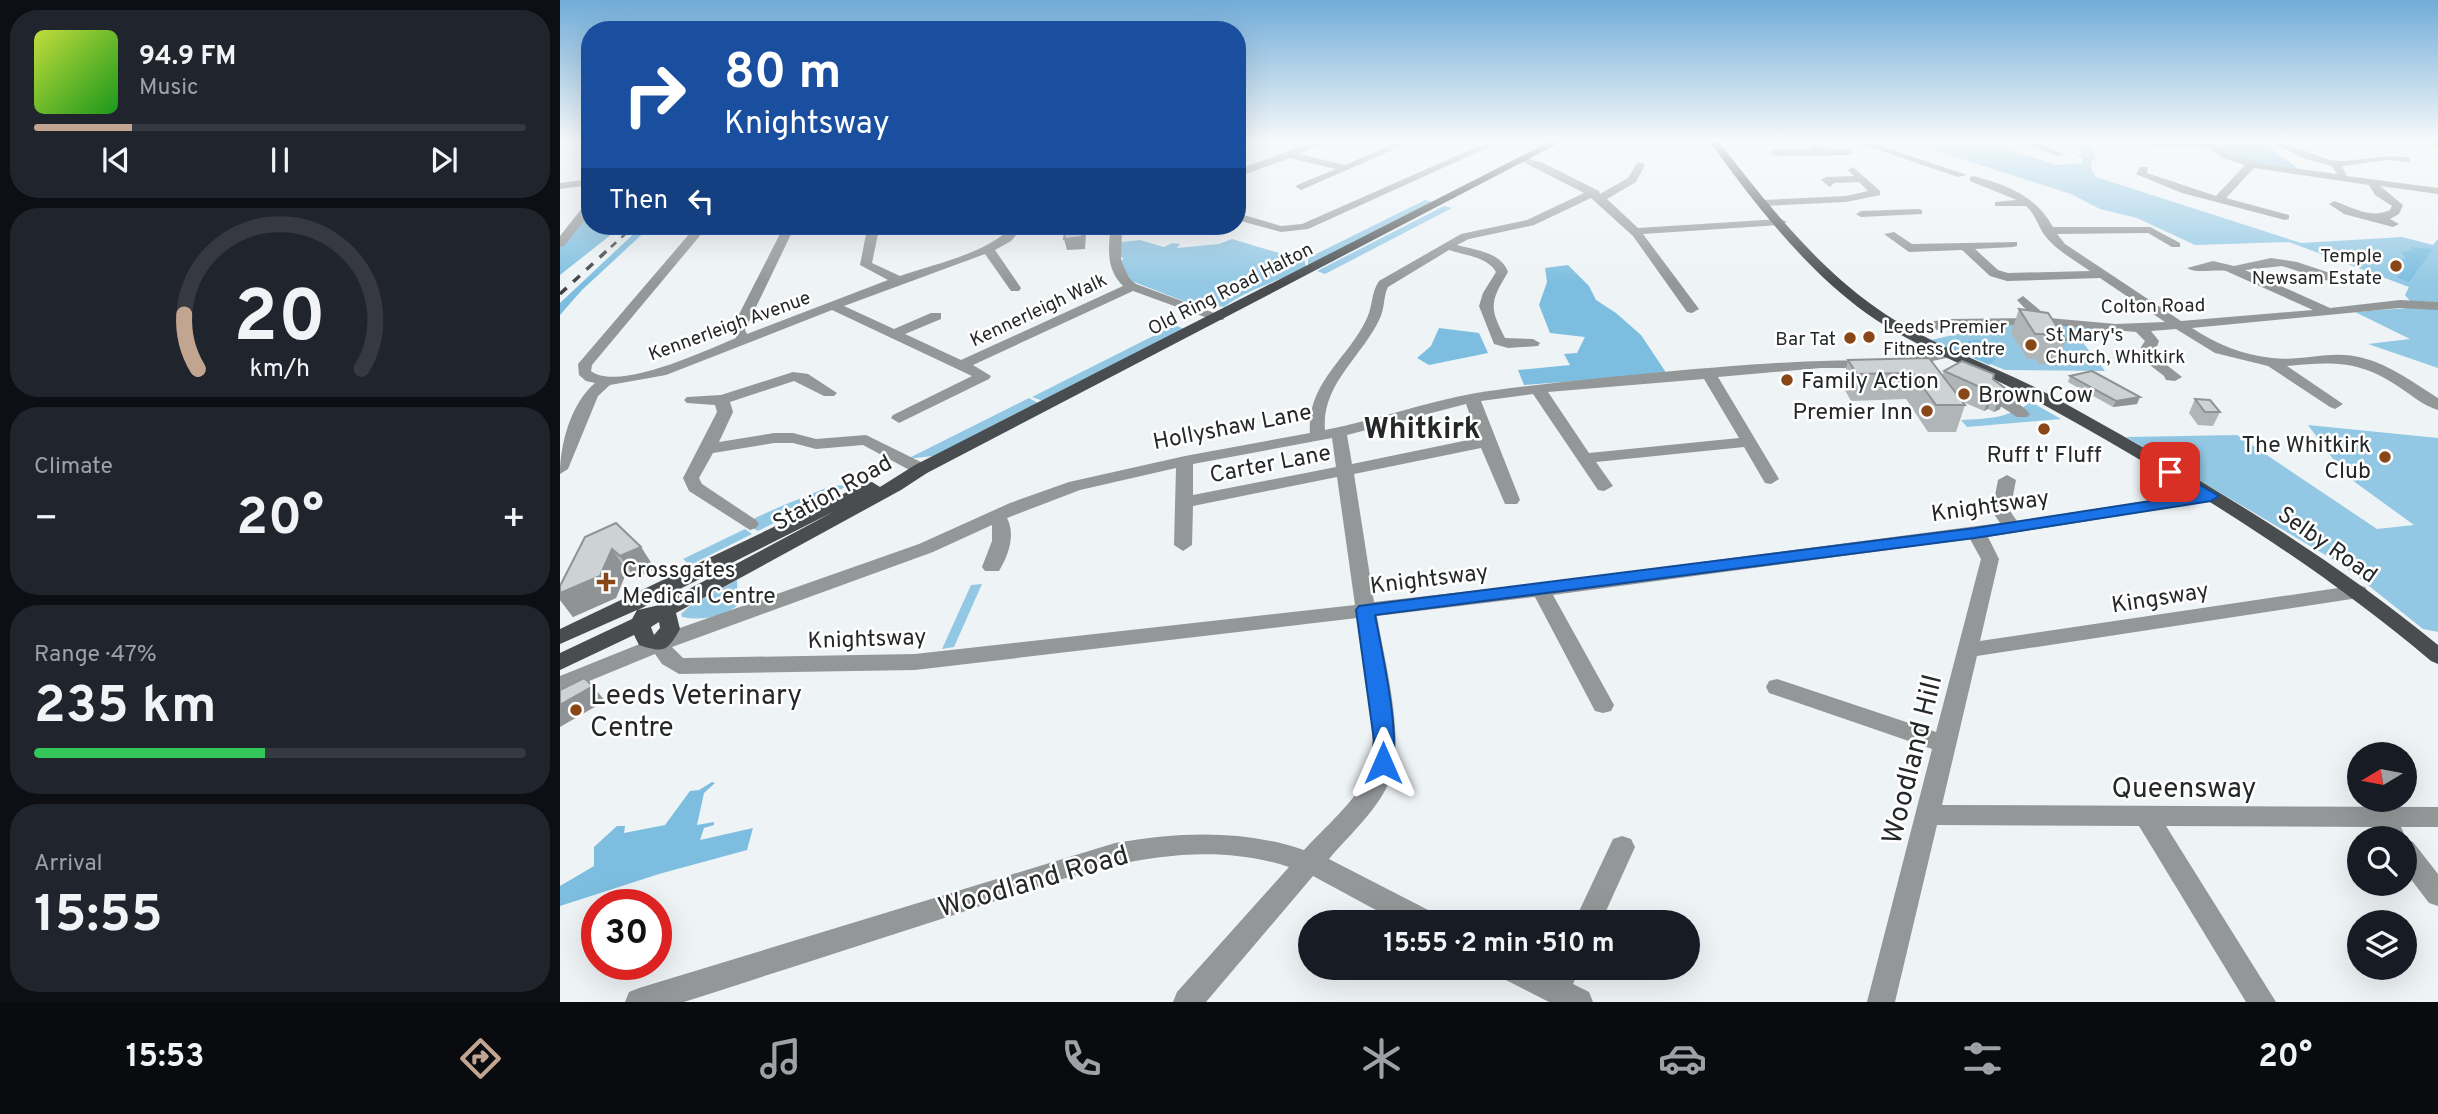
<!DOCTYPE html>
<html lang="en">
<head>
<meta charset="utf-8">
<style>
  body { margin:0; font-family:Overpass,sans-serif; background:#20242c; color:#f1f3f6; height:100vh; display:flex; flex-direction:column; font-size:26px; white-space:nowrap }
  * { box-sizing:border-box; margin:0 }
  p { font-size:23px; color:#9ea1a6 }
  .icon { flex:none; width:38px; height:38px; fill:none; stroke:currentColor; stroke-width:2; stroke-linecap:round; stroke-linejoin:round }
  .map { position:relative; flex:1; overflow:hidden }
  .side { display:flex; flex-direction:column; gap:10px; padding:10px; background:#0d0f14; width:560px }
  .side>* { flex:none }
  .top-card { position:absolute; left:21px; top:21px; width:665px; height:214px; border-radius:28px; box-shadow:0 7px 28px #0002; background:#1a4fa0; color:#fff; overflow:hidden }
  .needle { width:46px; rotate:260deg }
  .buttons { position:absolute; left:1787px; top:742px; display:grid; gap:14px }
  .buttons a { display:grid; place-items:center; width:70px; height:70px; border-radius:50%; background:#171b24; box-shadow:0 7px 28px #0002; font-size:35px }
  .speed { position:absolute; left:21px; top:889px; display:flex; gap:14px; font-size:35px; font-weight:700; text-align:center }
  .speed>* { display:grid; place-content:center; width:91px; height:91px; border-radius:50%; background:#171b24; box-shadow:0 7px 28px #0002; line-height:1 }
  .speed .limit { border:10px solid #d22; background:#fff; color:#111 }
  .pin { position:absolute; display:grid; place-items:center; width:60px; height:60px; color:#fff; margin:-30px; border-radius:14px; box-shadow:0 4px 10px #0006 }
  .me { position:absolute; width:77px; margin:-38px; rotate:0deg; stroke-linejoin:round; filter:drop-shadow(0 0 5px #0008) }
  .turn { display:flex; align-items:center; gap:24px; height:147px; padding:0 28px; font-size:32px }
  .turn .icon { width:91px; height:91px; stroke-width:2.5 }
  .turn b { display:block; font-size:49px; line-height:60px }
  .then { display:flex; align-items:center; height:66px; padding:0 28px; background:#0003; gap:14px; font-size:26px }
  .big { font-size:52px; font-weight:700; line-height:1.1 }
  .side .widget { flex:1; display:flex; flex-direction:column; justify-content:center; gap:10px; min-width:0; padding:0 24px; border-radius:28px; background:#20242c }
  .side .dial { align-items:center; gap:0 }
  .dial svg { height:182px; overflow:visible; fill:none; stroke:#363941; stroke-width:7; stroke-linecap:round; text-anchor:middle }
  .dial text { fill:#f1f3f6; stroke:none }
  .song { display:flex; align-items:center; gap:21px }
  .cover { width:84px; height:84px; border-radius:10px; background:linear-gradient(135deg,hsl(70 70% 55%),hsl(120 70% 35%)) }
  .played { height:7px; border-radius:4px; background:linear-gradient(90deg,#c2a591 20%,#363941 20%) }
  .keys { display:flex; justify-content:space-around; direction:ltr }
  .heat { display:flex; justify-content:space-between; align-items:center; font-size:38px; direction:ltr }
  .charge { height:10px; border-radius:5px; background:linear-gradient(90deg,#34c759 47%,#363941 0) }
  .trip { position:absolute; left:738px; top:910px; width:402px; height:70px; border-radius:35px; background:#171b24; box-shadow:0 7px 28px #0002; font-weight:700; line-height:70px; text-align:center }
  .tab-bar { display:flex; height:112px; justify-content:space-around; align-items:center; background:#090b0e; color:#9ea1a6 }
  .tab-bar .icon { width:49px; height:49px }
  .tab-bar .selected { color:#c2a591 }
  .tab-bar b { font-size:32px; color:#f1f3f6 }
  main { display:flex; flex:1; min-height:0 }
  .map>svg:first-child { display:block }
</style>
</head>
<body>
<main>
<section class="side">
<div class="widget">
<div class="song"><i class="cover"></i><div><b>94.9 FM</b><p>Music</p></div></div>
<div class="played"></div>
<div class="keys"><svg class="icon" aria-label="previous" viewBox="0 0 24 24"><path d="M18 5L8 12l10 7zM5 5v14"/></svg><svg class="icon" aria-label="pause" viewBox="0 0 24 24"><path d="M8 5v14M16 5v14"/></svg><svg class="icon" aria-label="next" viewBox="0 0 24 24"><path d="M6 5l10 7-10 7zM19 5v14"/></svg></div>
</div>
<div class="widget dial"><svg viewBox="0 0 100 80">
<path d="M14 69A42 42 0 1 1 86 69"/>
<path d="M14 69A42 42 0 0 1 8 45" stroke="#c2a591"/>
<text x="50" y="56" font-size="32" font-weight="700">20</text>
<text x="50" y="72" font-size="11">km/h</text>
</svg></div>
<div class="widget"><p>Climate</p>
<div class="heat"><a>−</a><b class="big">20°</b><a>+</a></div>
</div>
<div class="widget"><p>Range · 47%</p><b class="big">235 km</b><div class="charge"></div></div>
<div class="widget"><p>Arrival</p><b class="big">15:55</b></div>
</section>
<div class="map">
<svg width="1878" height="1002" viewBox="0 0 1878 1002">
  <rect width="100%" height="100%" fill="#eef3f6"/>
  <g fill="#93c8e4">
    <polygon points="1348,142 1424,142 1497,165 1522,163 1522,158 1517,157 1521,153 1522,142 1533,142 1532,153 1536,160 1532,160 1531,168 1536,177 1741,243 1842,237 1873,245 1878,239 1878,368 1808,344 1850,339 1795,312 1848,308 1851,302 1845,295 1849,287 1729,242 1635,245 1577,218 1540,209 1511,194"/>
    <polygon points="865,200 873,202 748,266 748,258"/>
    <polygon points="884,206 892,208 765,274 757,271"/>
    <path d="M672,239L736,258L750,251L744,259L746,267C718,282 689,288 664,307L645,304L639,307L574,282L567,278L559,261L564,259L560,256V243L562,242L580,240L604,247L612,243L620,244L617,248L659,244Z"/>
    <polygon points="1438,321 1548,327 1554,332 1517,335 1545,371 1445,370 1371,340 1402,333 1388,323"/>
    <polygon points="615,325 624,329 483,401 472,397"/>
    <polygon points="469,398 478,403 373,456 347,459"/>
    <path d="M1471,402L1501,419L1407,427L1401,420C1427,419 1449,418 1471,402Z"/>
    <polygon points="1748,425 1878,438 1878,632 1863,629 1784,566 1566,437 1677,435 1817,529 1854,525 1785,475"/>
    <polygon points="329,465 198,531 189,526 195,518 224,505 271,486 287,485"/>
    <polygon points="185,529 192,534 130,565 123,559"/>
    <path d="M177,580L178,605C163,617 142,621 122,617L121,614L130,606Z"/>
    <polygon points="422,584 394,647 382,649 411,585"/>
  </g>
  <g fill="#7dbee0">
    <path d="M1650,142H1702L1740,170C1701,165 1683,164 1650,142Z"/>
    <polygon points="30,211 30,226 62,226 0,275 0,246"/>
    <polygon points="82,226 91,226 22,290 0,315 0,303"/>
    <polygon points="1849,247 1873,249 1849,282 1836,277 1840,275 1826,264 1839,264 1838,259 1846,259 1841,252 1853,250"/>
    <polygon points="1008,265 1029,286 1036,300 1056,313 1081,335 1107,374 964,385 958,370 1010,365 1004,354 1017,353 1025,337 990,333 979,305 987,282 985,268"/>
    <polygon points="879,328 919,333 928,353 869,365 857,358 871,346"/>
    <polygon points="1414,340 1421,340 1433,346 1431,354 1436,359 1429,365 1385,346"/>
    <polygon points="152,782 155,783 144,793 137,825 154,822 154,825 144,828 140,840 193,828 187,850 99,874 0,906 0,886 34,866 34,847 57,826 65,826 64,833 105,825 130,791 139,790"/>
  </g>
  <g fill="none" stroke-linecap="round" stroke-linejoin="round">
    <g fill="#949798" fill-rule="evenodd">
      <polygon points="753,142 766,142 739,154 785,165 838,142 851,142 741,190 736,187 737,185 776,169 730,158 677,177 677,170"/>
      <polygon points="928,142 940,142 748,229 721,232 677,220 677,213 721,226 742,224"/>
      <polygon points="1249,142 1259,142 1265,148 1288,149 1293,152 1288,155 1214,156 1209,153 1214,150 1254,148"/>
      <polygon points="1295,142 1309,142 1407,175 1398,177"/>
      <polygon points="1460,142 1474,142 1505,154 1497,156"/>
      <path d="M1571,142H1653L1669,154L1702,164L1777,174L1772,166L1746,159L1714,144C1726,140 1757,157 1772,160C1795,164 1821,152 1850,158V162L1827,160L1782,166L1787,176L1878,188V194L1820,186L1843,205L1839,214L1830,219L1839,224L1833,227L1784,214L1769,204L1774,201C1794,208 1810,219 1830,210L1832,206L1815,195L1809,185L1694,168L1666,198L1729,215V219L1725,220L1622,193L1576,174L1580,167H1588L1587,173L1656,196L1685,165L1663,158L1649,148L1575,145Z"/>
      <polygon points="1854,142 1878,142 1878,148"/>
      <path d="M961,157L983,163L1039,191L1040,194L1068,178L1077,163H1083L1085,165L1076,182L1047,199L1078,228L1221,219L1227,222L1221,225L1083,234L1139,309L1132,313L1127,312L1073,236L1031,198L974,225L909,239L897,245C915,250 941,252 948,272C930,302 929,307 945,338L973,339L980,343L978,346L948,348L934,344L919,306L923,293L936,272C928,257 904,255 889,250L828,287C823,297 825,308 820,318C803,356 761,384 765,430C816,420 865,402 916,393C959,385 1301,349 1317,364L1310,368H1261L1158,377L1219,479L1211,484L1205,483L1184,447L1036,462L1053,486L1044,491L1038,490L973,394L921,401L960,500L957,504H945L921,448L794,474L814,602L981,583L1440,523L1432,511L1438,480L1447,475L1456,480L1450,511L1457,521L1651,491L1657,492L1660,496L1651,501L1428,537L1439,559L1420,641L1798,585L1805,587L1808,592L1805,597L1417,656L1382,805L1878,807V827H1841L1847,840L1853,842L1878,874V906L1869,903L1844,870V838H1820L1811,827L1606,826L1716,1002H1686L1579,826L1377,825L1335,1002H1307L1372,749L1209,693L1206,687L1209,681L1217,679L1376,732L1421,559L1410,539L993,595L1054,705L1051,711L1043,713L1035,711L975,597L817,616C824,659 845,736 831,777C820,808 790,834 769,859L874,913L878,922H838L753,876L646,1002H613L617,992L729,867C611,828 483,887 372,922C289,949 207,975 124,1002H65L69,992L79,988L555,843C620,832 681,829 744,850C763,829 797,800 807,775C822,738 802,658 797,618L355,670L119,674L102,664L95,654L0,693V676L117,629L359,544L450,503L509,482L625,456L750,433C746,383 789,358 807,318C813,305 811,293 819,281L901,234L967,220L1024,193L961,161ZM1144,379L1179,438L1029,453L988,392ZM906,404L918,438L792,464L787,435ZM772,438L776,467L633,495V464ZM616,468L614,545L623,551L632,545L633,506L777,477L795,605L355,654L123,658L112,647L373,552L432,525V541L422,567L425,571H439C448,556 456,535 447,518L520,490Z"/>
      <polygon points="1293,167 1320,191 1320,195 1286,202 1204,206 1199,203 1204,200 1286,196 1308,191 1299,182 1274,183 1270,187 1261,180 1266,177 1294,176 1288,170"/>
      <path d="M1414,176C1447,185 1476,196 1493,227H1590L1620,243V247H1612L1588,233L1497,234L1505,244L1621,321L1753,310L1666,271C1654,269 1636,274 1627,268L1653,261L1674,266L1711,258L1737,262L1773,274L1775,277L1769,281L1722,266L1685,270L1770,308L1840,300L1878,302V310L1840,308L1632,328C1656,344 1683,355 1712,358C1742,362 1772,349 1803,358C1830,365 1854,383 1878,398V410C1863,406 1849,393 1836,385C1798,360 1771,362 1727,366L1783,404L1775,409L1770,407L1708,366L1655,353L1616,329L1591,331L1599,341L1594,355L1622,377L1615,381L1606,380L1604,376L1582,359L1581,347L1585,341L1576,332L1503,326L1438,325L1335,333V327L1388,319L1474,318L1457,300L1463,296L1489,318L1556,324L1605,322L1540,278L1447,281L1430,276L1402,250L1349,252L1324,234L1334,232L1352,244L1457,242V246L1453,247L1415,249L1438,270L1448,273L1530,271C1513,259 1494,249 1483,233C1478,225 1475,214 1466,206H1435V202L1457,200L1410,181V177Z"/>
      <polygon points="30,179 30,185 0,189 0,183"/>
      <polygon points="30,202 30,213 4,246 0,247 0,236 26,203"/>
      <polygon points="1358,209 1362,210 1362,214 1301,217 1296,214 1301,211"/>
      <path d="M136,226H148L32,365L31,371C59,392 146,350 176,338L171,330L224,226H235L185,330L187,334L328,280L300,265L307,229L312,226L319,229L312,263L340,276C374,264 429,253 452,226H464L451,241L435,250L461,288L459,291H451L425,254L284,306L334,329L371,313H381V319L345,334L401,360L563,286C546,269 548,249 551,226H562L561,260L569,278L576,284L665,317L663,320H653L573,291L413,365L431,376L429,379L339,423L331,418L333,415L412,376L272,310L106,375L50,385L38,396L8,469L0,474C0,444 11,403 35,383L26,381L19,375L18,364Z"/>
      <polygon points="633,226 648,226 636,232 628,232 628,228"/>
      <polygon points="1386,350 1393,354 1391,357 1349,366 1342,362 1344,359"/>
      <polygon points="233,372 248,374 277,393 274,396 264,396 234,381 170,402 173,412 159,442 214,433 233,433 256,439 306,435 367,465 369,469 367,473 355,473 303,445 256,449 233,443 214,443 153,453 139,478 142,484 196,520 199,524 196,528 190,530 129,491 123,478 157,412 155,405 127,403 124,400 127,397 161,395"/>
      <path d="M1436,392C1449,396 1461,404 1470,414L1467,417H1457L1431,400L1428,397L1431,394Z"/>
      <polygon points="1062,836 1071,839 1075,847 1041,922 1014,922 1053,839"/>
      <polygon points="938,968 981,968 989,972 991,968 1020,968 1013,984 1029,992 1033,1002 989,1002 942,978"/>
    </g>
    <g fill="#494d4f" fill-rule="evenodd">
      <path d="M989,142H1001L367,473L341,490L116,613L120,629C107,652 104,653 79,645L74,635L0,670V653L72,619L77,610L0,644V629L306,483L312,482L320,487L355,465ZM275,511L99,605L78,610ZM99,622L100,628L94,635L91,627Z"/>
      <path d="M1150,142H1159C1205,201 1254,264 1315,307C1368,345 1430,363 1486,393C1622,468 1757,546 1878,645V664L1871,661C1749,558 1614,477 1475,400C1419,369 1358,350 1306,313C1244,268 1194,203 1150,142Z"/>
    </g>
    <polyline stroke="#3f4142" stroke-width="2.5" stroke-dasharray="7 7" stroke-linecap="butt" points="51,247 74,226"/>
    <polyline stroke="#3f4142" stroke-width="3.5" stroke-dasharray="9 9" stroke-linecap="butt" points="0,294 53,245"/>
  </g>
  <g fill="#b0b5b7">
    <polygon points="1459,309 1506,340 1497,365 1479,364 1475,359 1467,359 1451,333"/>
    <polygon points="1288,360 1382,376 1384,371 1446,389 1440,409 1434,412 1428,409 1424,411 1403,402 1405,405 1396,432 1368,432 1346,399 1291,401 1282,385"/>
    <polygon points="1510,376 1577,404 1553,407 1508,382"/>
    <polygon points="1635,399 1660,412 1653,426 1638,425 1629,413"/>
    <polygon points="25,537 81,547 95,569 75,578 67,571 56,598 13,617 0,600 0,586"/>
  </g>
  <g fill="#909395">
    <polygon points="523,226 524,226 526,233 525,249 507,250 504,239"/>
    <polygon points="1435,389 1428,409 1424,411 1431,392"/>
    <polygon points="1446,389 1440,409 1434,412 1441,392"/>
    <polygon points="1580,397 1577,404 1553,407 1556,401"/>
    <polygon points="81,547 95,569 75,578 60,556"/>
    <polygon points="52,549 67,571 56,598 13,617 0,600 0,593"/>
    <polygon points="33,686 45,701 0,727 0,705"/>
  </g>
  <g fill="#cdd2d5" stroke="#909395" stroke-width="2">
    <polygon points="506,226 523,226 522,237 504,239"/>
    <polygon points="1459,309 1488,313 1506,340 1488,339 1484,334 1475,334"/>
    <polygon points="1369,358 1405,405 1376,405 1353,373 1297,374 1288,360"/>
    <polygon points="1402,361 1434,374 1433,379 1446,389 1441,392 1435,389 1431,392 1384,371"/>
    <polygon points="1532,371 1580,397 1556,401 1510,376"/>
    <polygon points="1635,399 1650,400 1660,412 1645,412"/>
    <polygon points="56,523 81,547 60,556 52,549 40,576 0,593 0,586 25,537"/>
    <polygon points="24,678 33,686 0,705 0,690"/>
  </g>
  <linearGradient id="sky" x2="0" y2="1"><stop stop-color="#71acd8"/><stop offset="0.5" stop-color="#f7fafb"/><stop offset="1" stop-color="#f7fafb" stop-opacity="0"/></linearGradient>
  <rect width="1878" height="283" fill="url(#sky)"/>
  <path fill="#1a73e8" stroke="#114b97" stroke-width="2" d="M1610,468L1659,496L1651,501L1415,538L815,615C821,648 843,744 830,769L823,772L815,769L812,763L814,740L796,610L799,606L1415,528L1636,494L1605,476L1603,472L1605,469Z"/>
  <g fill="#894616" stroke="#fff" stroke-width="2.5">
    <circle cx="1836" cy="266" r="7"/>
    <circle cx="1309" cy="337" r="7"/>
    <circle cx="1290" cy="338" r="7"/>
    <circle cx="1471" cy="345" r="7"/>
    <circle cx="1227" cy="380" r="7"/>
    <circle cx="1404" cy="394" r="7"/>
    <circle cx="1367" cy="411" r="7"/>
    <circle cx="1484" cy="429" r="7"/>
    <circle cx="1825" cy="457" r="7"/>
    <path d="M42.5 571.5h7v7h7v7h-7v7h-7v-7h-7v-7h7z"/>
    <circle cx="16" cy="710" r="7"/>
  </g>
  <g text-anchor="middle" stroke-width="5" stroke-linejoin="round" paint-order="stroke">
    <g font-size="19" fill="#252728" stroke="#fff" text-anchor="end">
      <text x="1822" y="262">Temple<tspan x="1822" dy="22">Newsam Estate</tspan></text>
      <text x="1323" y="333" text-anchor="start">Leeds Premier<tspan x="1323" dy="22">Fitness Centre</tspan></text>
      <text x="1485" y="341" text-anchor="start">St Mary's<tspan x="1485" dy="22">Church, Whitkirk</tspan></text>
      <text x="1276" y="345">Bar Tat</text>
    </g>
    <g font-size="19" fill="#252728" stroke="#fff">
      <text transform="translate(670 288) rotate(-27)" y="7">Old Ring Road Halton</text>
      <text transform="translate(1593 305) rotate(-1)" y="7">Colton Road</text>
      <text transform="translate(478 309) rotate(-25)" y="7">Kennerleigh Walk</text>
      <text transform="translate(169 325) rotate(-20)" y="7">Kennerleigh Avenue</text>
    </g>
    <g font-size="23" fill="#252728" stroke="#fff" text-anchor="start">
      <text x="1241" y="388">Family Action</text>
      <text x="1418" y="402">Brown Cow</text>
      <text x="1353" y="419" text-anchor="end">Premier Inn</text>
      <text x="1811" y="452" text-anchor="end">The Whitkirk<tspan x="1811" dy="26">Club</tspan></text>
      <text x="1484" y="462" text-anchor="middle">Ruff t' Fluff</text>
      <text x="62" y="577">Crossgates<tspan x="62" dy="26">Medical Centre</tspan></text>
    </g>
    <g font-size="23" fill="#252728" stroke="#fff">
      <text transform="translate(672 426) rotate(-11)" y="8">Hollyshaw Lane</text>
      <text transform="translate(710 463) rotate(-11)" y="8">Carter Lane</text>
      <text transform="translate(272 492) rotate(-29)" y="8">Station Road</text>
      <text transform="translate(1430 505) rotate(-8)" y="8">Knightsway</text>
      <text transform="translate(1768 544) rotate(35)" y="8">Selby Road</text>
      <text transform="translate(869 578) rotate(-7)" y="8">Knightsway</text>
      <text transform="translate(1600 597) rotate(-9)" y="8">Kingsway</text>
      <text transform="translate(307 638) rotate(-2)" y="8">Knightsway</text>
    </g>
    <g font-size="28" fill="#252728" stroke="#fff" text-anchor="start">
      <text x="30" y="704">Leeds Veterinary<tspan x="30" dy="32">Centre</tspan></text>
    </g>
    <g font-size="28" fill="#252728" stroke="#fff">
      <text transform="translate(1351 759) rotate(-76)" y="10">Woodland Hill</text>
      <text x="1624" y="797">Queensway</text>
      <text transform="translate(473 880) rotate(-16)" y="10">Woodland Road</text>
    </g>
    <g font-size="30" font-weight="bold" fill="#252728" stroke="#fff">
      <text x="862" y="438">Whitkirk</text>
    </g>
  </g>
</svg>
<div class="buttons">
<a><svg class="needle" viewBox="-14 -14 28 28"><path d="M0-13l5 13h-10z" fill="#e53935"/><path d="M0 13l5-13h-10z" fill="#9ea1a6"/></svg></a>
<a><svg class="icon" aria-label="search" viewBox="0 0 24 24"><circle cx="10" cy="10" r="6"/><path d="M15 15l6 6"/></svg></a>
<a><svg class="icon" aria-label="layers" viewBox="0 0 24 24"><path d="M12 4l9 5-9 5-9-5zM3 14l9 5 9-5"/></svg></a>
</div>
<div class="speed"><div class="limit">30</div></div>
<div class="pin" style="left:1610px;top:472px;background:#d93025"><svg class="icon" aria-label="arrive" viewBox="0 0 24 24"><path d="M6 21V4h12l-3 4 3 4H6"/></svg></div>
<svg class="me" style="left:823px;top:763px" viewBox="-20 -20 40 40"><path d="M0-17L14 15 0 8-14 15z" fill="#1a73e8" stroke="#fff" stroke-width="4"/></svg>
<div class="trip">15:55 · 2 min · 510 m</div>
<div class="top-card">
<div class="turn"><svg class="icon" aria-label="right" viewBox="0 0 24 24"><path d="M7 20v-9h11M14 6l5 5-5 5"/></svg><div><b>80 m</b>Knightsway</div></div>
<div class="then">Then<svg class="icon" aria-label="left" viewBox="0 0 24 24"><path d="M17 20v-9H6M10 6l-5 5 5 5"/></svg></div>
</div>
</div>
</main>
<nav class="tab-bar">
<b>15:53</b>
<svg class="icon selected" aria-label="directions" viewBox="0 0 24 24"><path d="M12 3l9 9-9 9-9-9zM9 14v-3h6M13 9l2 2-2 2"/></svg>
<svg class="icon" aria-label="music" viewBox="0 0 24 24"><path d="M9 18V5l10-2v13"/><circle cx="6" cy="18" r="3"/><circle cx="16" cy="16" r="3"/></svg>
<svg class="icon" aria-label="phone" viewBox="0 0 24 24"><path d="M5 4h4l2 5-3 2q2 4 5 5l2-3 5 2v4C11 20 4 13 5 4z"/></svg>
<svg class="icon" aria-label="climate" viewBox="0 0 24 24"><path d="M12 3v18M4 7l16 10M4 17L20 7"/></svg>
<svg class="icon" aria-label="car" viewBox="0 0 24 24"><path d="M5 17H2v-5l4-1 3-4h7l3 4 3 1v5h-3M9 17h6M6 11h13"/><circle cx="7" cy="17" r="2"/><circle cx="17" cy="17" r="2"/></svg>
<svg class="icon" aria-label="filters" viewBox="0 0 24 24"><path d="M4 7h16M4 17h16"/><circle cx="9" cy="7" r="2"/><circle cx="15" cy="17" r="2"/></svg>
<b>20°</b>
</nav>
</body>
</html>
